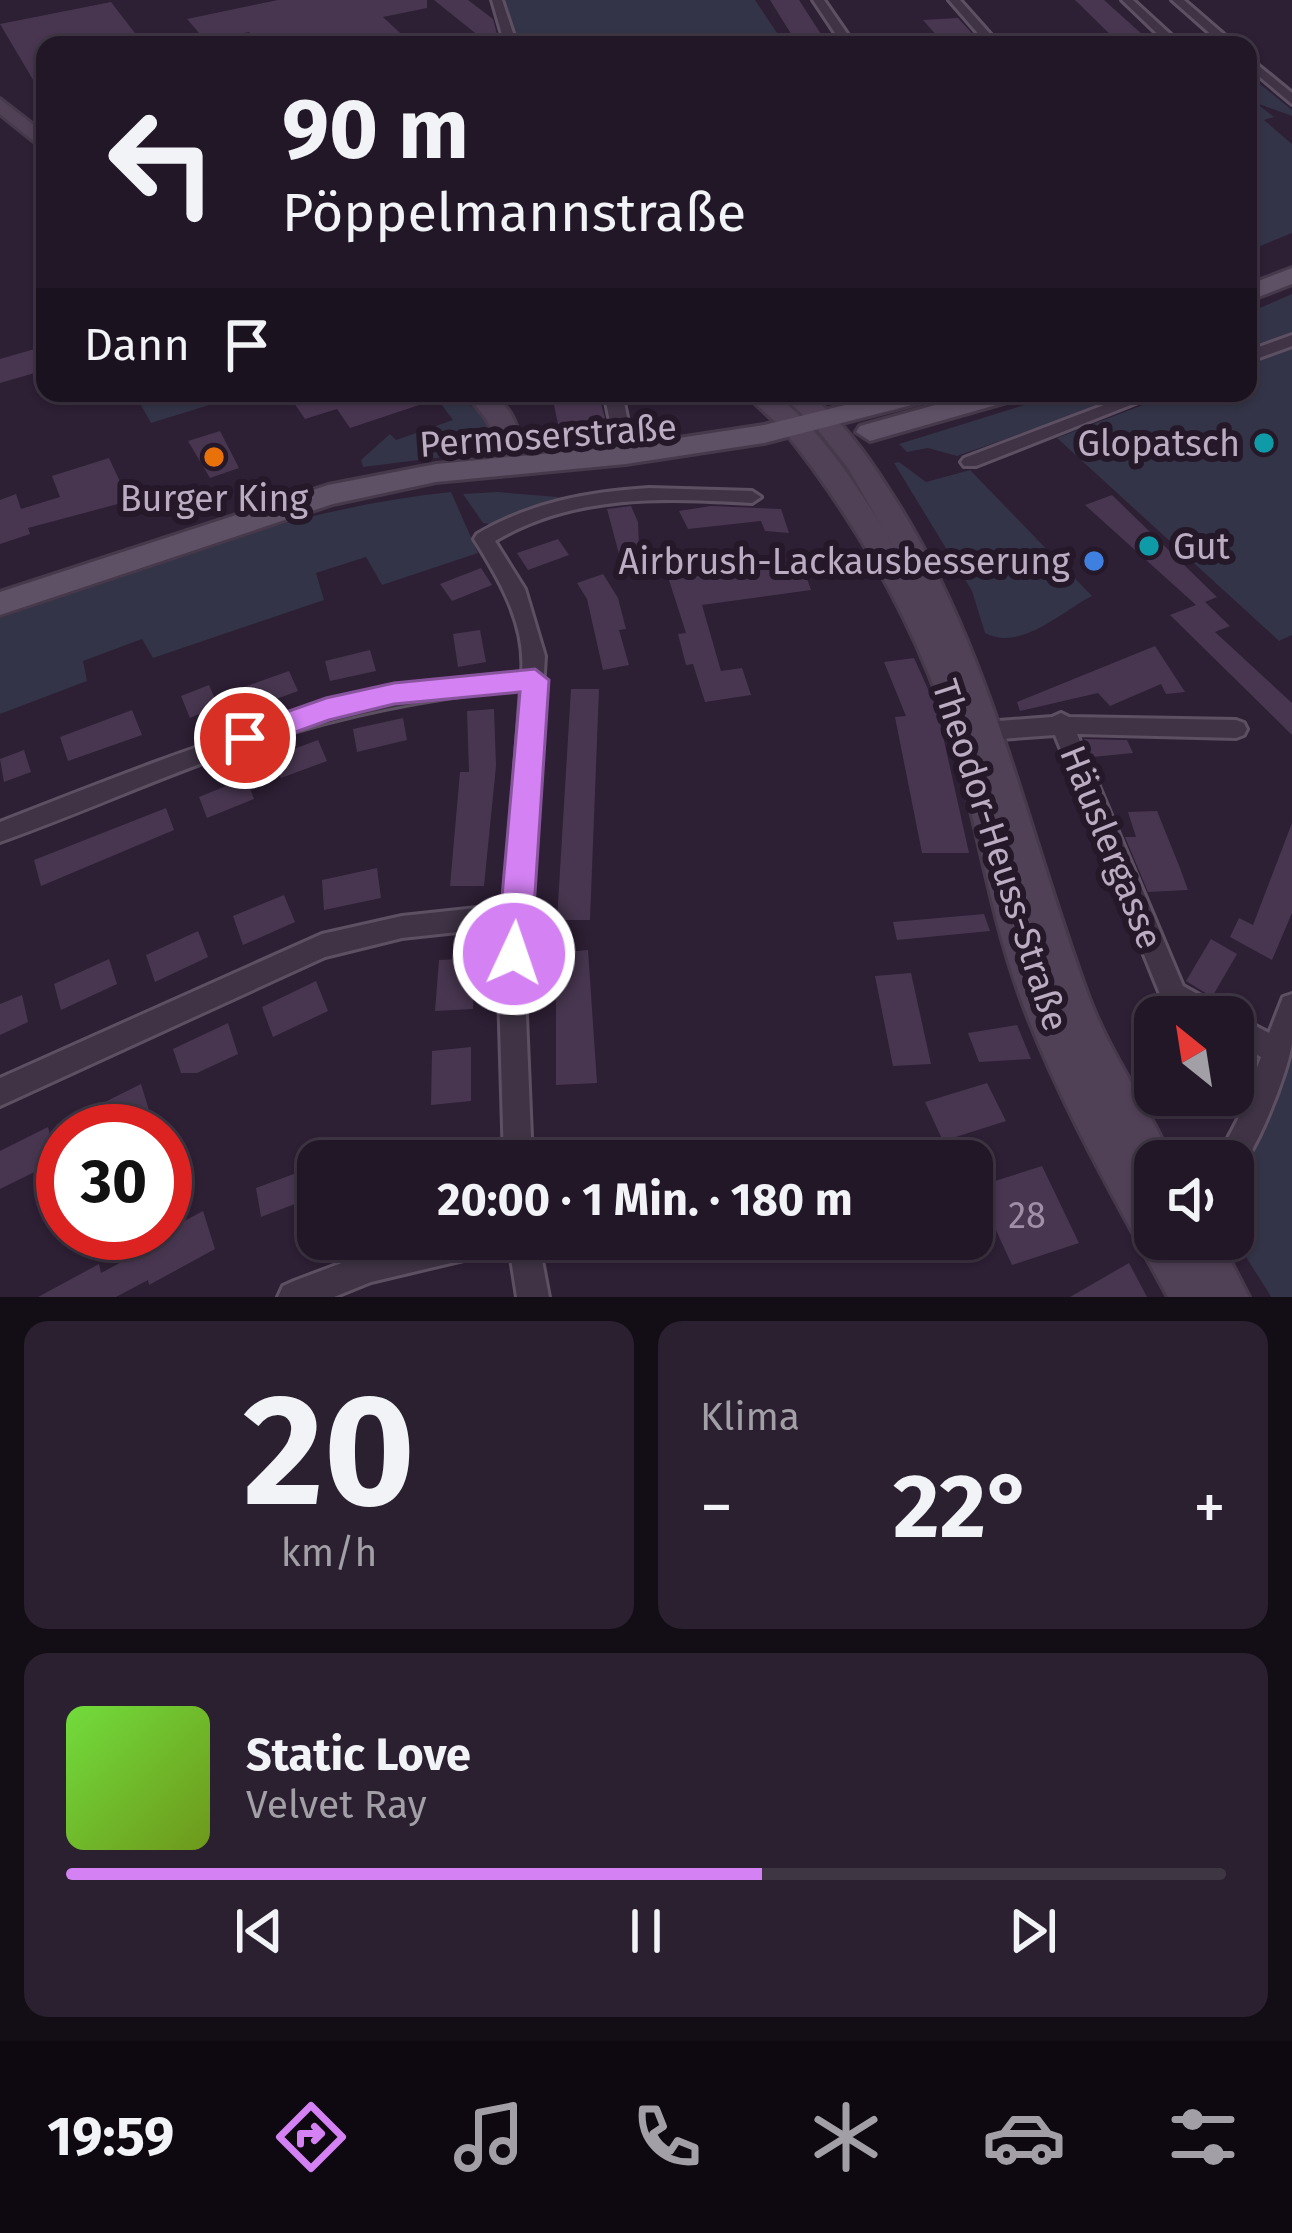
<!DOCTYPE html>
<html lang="de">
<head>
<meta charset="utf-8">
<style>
  body { margin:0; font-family:"Fira Sans",sans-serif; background:#2a202f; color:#f1f3f6; height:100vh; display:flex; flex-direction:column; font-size:45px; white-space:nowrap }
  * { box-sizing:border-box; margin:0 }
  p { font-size:39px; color:#a29fa7 }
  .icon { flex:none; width:66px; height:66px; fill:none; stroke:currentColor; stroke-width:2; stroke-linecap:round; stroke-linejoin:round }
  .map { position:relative; height:1297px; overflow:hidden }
  .details { display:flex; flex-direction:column; gap:24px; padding:24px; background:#130d15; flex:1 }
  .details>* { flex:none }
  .banner { position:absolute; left:36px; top:36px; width:1221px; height:366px; border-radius:24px; box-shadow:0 3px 9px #0004,0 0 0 3px #3f3644; background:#221727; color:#f1f3f6; overflow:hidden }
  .needle { width:78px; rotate:330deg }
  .fabs { position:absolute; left:1134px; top:996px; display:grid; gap:24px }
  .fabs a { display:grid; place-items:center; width:120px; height:120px; border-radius:24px; background:#221727; box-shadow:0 3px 9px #0004,0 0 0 3px #3f3644; font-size:60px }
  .speed { position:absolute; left:36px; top:1104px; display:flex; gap:24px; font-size:60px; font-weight:700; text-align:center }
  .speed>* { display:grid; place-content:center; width:156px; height:156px; border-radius:50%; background:#221727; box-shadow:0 3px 9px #0004,0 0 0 3px #3f3644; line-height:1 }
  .speed .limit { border:18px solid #d22; background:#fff; color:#111 }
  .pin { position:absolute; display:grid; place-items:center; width:102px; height:102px; color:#fff; margin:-51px; border:6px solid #fff; border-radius:50%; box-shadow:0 3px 12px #0007 }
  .me { position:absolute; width:132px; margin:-66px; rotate:3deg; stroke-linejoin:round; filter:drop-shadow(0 0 9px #0008) }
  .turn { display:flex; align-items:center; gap:42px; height:252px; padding:0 48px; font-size:54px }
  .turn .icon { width:156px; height:156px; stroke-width:2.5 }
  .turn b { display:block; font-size:84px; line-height:102px }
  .then { display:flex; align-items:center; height:114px; padding:0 48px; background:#0003; gap:24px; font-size:45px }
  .big { font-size:90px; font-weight:700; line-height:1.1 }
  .details .tile { flex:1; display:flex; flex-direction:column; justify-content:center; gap:18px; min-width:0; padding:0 42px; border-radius:24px; background:#2a202f }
  .details .dial { align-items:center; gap:0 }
  .dial b { font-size:156px; line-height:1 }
  .song { display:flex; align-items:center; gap:36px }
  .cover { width:144px; height:144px; border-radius:18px; background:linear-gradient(135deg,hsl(100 70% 55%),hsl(80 70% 35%)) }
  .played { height:12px; border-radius:6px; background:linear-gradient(90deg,#d381f3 60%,#3f3644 60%) }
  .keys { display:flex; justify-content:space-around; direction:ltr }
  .heat { display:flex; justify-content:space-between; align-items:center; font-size:66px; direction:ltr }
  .details .tiles { flex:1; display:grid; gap:24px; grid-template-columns:1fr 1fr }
  .tile:last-child { grid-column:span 2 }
  .trip { position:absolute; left:297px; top:1140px; width:696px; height:120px; border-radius:24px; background:#221727; box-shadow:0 3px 9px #0004,0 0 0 3px #3f3644; font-weight:700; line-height:120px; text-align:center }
  .tab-bar { display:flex; height:192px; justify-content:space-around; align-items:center; background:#0e0910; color:#a29fa7 }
  .tab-bar .icon { width:84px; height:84px }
  .tab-bar .selected { color:#d381f3 }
  .tab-bar b { font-size:54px; color:#f1f3f6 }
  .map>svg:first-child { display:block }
</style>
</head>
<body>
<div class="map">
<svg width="1292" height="1297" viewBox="0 0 1292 1297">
  <rect width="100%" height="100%" fill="#2d1f34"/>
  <g fill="#333447">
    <polygon points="505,0 755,0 785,45 519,45"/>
    <polygon points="1248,74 1292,110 1292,116 1256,103 1274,117 1264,120 1292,144 1292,233 1248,251 1248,88 1257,86"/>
    <polygon points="1292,294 1292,333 1248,351 1248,313"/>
    <polygon points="1292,347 1292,635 1279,641 1057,438 1174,393 1248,393 1248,365"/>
    <polygon points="134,393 248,393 151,423"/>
    <path d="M433,393C462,393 480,408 493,435L491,451L363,467L361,460L390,434L396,440L453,420Z"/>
    <polygon points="1063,393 1137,393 957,456 928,448 907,452 899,444"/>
    <path d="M899,462L926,482L970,470L1092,596C1062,611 1021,652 985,633L972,591L894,463Z"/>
    <path d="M451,492L478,553L382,585L366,557L316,573L324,600L153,658L142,639L83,661L87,681L0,714V618C149,566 293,508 451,492Z"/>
    <polygon points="497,492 558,497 557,505 496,525 483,523 463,494"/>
    <path d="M1292,1058V1297H1271C1259,1276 1242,1255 1235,1231C1216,1173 1275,1111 1292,1058Z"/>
  </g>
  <g fill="#483650">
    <polygon points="278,0 427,0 427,8 383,17 413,45 292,45 285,38 260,43 249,32 206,41 187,19"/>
    <polygon points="434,0 468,0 493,19 500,45 490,45"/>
    <polygon points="770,0 799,0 828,45 798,45"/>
    <polygon points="1075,0 1104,0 1154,45 1121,45"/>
    <polygon points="111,2 144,45 45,45 45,100 0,24"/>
    <polygon points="958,18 980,42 944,44 923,20"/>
    <polygon points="45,346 45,370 0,383 0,359"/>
    <polygon points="325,393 446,393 446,396 350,428 337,409 305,419 294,403"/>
    <polygon points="600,400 605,418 558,424 554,405"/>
    <polygon points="220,431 239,468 210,478 188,441"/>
    <polygon points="109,458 129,501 28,528 30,534 0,544 0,500 16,494 21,509 60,497 52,476"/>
    <polygon points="1112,495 1217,597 1205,602 1230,626 1215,632 1292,703 1292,735 1170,615 1196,605 1085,505"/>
    <polygon points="631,506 638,522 640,572 624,573 607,509"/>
    <polygon points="711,506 781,509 789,533 765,531 761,521 688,529 679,511"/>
    <polygon points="558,539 569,555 528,570 517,553"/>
    <polygon points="801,562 811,590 702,605 721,671 742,668 751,695 705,702 693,664 686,665 678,634 686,633 669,580"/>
    <polygon points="481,568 492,585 452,601 440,584"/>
    <polygon points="603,574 618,598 626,629 619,630 629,665 603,670 587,599 577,583"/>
    <polygon points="480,630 486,662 458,667 453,634"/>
    <polygon points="1155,646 1185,692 1166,694 1161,684 1110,706 1098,693 1020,711 1017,702"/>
    <polygon points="370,650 376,671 330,681 325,661"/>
    <polygon points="914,658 937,709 969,853 922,853 895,717 906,716 884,662"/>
    <polygon points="289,671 298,691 252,708 244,687"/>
    <polygon points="209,685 218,706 190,718 181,696"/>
    <polygon points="571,689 599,689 590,920 557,920"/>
    <polygon points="494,709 496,766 484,886 450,886 460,772 469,772 467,711"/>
    <polygon points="132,710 142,735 68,761 60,737"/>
    <polygon points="403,718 407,740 357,752 353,729"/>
    <polygon points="1084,739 1127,740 1133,753 1092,757"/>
    <polygon points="318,740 327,761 281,778 272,757"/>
    <polygon points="24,750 31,772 4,782 0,759"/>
    <polygon points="246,778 254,799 207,818 199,797"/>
    <polygon points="166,808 174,830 41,886 34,860"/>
    <polygon points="1157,811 1180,868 1188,890 1148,892 1125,837 1136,837 1128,812"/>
    <polygon points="1292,823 1292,913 1272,960 1230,937 1239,918 1253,925"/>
    <polygon points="377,868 381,898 324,910 322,880"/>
    <polygon points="284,895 295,922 243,945 233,916"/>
    <polygon points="984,914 990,931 897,940 893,922"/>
    <polygon points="198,931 208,957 155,982 146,955"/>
    <polygon points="1211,939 1237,954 1212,997 1186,981"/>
    <polygon points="588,950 597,1083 556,1085 556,953"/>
    <polygon points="475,958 473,1009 435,1011 439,960"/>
    <polygon points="109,959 117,984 61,1010 54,984"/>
    <polygon points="911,973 931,1064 893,1066 875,976"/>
    <polygon points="316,981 328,1011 273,1037 262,1007"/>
    <polygon points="22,995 28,1022 0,1035 0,1004"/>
    <polygon points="228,1023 238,1054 197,1073 181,1073 173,1049"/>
    <polygon points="1017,1025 1031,1059 979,1062 968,1033"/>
    <polygon points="471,1047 471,1101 431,1105 432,1051"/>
    <polygon points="987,1083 1006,1121 943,1141 925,1102"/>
    <polygon points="141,1084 151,1117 124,1131 88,1131 83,1113"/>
    <polygon points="48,1127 57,1161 0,1189 0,1151"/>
    <polygon points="617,1137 621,1161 537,1161 536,1152"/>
    <polygon points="767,1139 771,1161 684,1161 683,1150"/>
    <polygon points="318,1165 318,1195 261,1217 256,1188"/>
    <polygon points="1042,1166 1079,1243 1012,1265 976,1187"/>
    <polygon points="203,1211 215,1249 149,1285 148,1280 116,1297 38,1297 99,1264 101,1273 140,1252 138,1246"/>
    <polygon points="1129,1263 1147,1297 1070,1297"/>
  </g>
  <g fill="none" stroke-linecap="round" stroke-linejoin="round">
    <g stroke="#5d5063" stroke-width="6">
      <g id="minor">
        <polygon points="492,0 502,0 517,45 505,45"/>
        <polygon points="813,0 824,0 855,45 843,45"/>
        <polygon points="949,0 960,0 1000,45 988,45"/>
        <polygon points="1122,0 1133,0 1182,45 1169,45"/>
        <polygon points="1172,0 1184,0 1236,45 1223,45"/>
        <polygon points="1248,57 1292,93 1292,104 1248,67"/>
        <polygon points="1292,335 1292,346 1248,362 1248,351"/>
        <polygon points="604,393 622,393 635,455 632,459 626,461 617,455"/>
        <polygon points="1136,393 1161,393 976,466 964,466 961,462 964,458"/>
        <path d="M649,488L752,491L761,497L752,503C663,498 574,494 495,541L525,589L545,656L525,992L532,1161H504L499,992L504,927L402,938L325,957L0,1106V1078L322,934L402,916L505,905L521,689C434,697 351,713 268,740C177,769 90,810 0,842V822C175,754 333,688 522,673C526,624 499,579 474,539L477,534C532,502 587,492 649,488Z"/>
        <path d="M1061,713L1069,717L1236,720L1244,723L1247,729L1244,735L1236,738L1077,734L1183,986L1223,1008L1227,1017L1233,1014L1269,1033L1283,997L1292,994C1292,1009 1292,1027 1292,1043C1289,1069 1254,1162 1233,1174V1161H1216L1238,1119L1261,1057L1233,1041V1017H1188L1164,1004L1055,735L973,741L965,738L962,732L965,726L973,723L1052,717Z"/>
        <polygon points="425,1239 504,1239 500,1250 489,1254 371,1282 334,1297 278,1297 283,1286 294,1281 371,1252"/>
        <polygon points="508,1239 538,1239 549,1297 517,1297"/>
      </g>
    </g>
    <g stroke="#46394b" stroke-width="6">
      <g id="secondary">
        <polygon points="0,99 45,134 45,150 0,114"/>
        <path d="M464,393H492C520,417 526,441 507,474L498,476L485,468C502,431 488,419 464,393Z"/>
        <path d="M746,393H774C835,441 881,524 919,591L848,468L814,425L779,393H807C841,419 866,454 889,490C991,646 1025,826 1089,998C1111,1056 1148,1105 1172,1161H1155V1239H1219L1249,1297H1168C1115,1199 1058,1101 1020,996C989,910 977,819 950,732C916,626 859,526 790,438C777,421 759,409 746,393Z"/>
      </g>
    </g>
    <g stroke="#46394b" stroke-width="6">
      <g id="primary">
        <polygon points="1292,268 1292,284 1248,301 1248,285"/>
        <polygon points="894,393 939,393 935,399 764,443 626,464 436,482 333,504 0,615 0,592 328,485 436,464 626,446 764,425"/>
        <polygon points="978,393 1021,393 1017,399 870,441 856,432 860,426"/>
      </g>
    </g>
    <use href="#minor" fill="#3f3345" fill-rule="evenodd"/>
    <use href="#secondary" fill="#514157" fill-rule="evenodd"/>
    <use href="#primary" fill="#5e5065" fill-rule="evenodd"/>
  </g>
  <polygon fill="#d381f3" stroke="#89549e" stroke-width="3" points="535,669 549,680 531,954 526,964 514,969 502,964 497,954 520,692 394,704 329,720 245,750 235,746 230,738 235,730 326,698 394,683"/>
  <g fill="#0f9aa8" stroke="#241829" stroke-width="4.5">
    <circle cx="1264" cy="443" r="12"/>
    <circle cx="1149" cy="546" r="12"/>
  </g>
  <circle fill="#e8710a" stroke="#241829" stroke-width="4.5" cx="214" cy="457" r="12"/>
  <circle fill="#3f7fe0" stroke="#241829" stroke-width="4.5" cx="1094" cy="561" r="12"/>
  <g text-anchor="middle" stroke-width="12" stroke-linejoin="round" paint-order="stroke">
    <g font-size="36" fill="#bcacc2" stroke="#241829">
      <text transform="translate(548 435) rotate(-4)" y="13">Permoserstraße</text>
      <text transform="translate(1112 847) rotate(68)" y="13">Häuslergasse</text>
      <text transform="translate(1001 855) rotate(72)" y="13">Theodor-Heuss-Straße</text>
    </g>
    <g font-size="36" fill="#bcacc2" stroke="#241829" text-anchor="end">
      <text x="1240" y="456">Glopatsch</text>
      <text x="214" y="511" text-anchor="middle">Burger King</text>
      <text x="1173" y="559" text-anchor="start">Gut</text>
      <text x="1070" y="574">Airbrush-Lackausbesserung</text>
    </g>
    <g font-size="36" fill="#9f8ea6">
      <text x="1027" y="1228">28</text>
    </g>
  </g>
</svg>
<div class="fabs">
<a><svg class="needle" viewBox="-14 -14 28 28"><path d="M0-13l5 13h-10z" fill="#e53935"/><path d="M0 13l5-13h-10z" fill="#a29fa7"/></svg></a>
<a><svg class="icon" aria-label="sound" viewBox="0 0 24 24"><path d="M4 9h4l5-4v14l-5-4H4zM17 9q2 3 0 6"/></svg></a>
</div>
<div class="speed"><div class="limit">30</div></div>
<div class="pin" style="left:245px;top:738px;background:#d93025"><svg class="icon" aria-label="arrive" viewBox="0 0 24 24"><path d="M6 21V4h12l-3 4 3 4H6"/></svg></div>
<svg class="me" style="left:514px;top:954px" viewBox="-20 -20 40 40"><circle r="17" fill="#d381f3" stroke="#fff" stroke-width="3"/><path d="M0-11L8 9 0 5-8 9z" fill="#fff"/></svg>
<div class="trip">20:00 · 1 Min. · 180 m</div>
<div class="banner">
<div class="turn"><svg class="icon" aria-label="left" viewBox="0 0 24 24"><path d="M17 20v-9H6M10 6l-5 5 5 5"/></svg><div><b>90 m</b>Pöppelmannstraße</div></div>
<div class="then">Dann<svg class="icon" aria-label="arrive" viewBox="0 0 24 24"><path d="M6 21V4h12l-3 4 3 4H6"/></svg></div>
</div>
</div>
<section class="details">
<div class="tiles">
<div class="tile dial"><b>20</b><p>km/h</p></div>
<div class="tile"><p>Klima</p>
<div class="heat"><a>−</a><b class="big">22°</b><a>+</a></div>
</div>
<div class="tile">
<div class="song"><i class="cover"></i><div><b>Static Love</b><p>Velvet Ray</p></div></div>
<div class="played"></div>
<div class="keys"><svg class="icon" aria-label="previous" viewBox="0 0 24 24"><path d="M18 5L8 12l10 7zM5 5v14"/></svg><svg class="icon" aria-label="pause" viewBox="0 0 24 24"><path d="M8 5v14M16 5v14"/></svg><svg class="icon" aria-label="next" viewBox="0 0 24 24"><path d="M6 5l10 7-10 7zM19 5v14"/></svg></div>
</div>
</div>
</section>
<nav class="tab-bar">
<b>19:59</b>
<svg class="icon selected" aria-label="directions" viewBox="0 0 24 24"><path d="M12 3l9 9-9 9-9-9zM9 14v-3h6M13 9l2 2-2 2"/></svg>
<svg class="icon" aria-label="music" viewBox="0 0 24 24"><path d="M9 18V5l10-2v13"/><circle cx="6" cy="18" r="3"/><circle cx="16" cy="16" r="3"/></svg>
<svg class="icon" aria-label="phone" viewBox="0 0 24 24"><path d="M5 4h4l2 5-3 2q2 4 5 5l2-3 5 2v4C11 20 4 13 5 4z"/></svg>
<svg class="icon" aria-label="climate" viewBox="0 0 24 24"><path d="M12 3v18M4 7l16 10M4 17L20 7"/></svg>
<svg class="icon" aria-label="car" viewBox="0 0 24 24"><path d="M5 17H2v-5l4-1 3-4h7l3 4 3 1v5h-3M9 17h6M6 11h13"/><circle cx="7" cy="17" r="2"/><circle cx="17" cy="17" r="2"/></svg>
<svg class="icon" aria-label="filters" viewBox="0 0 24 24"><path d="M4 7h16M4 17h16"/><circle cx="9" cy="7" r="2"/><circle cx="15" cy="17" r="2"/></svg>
</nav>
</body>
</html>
